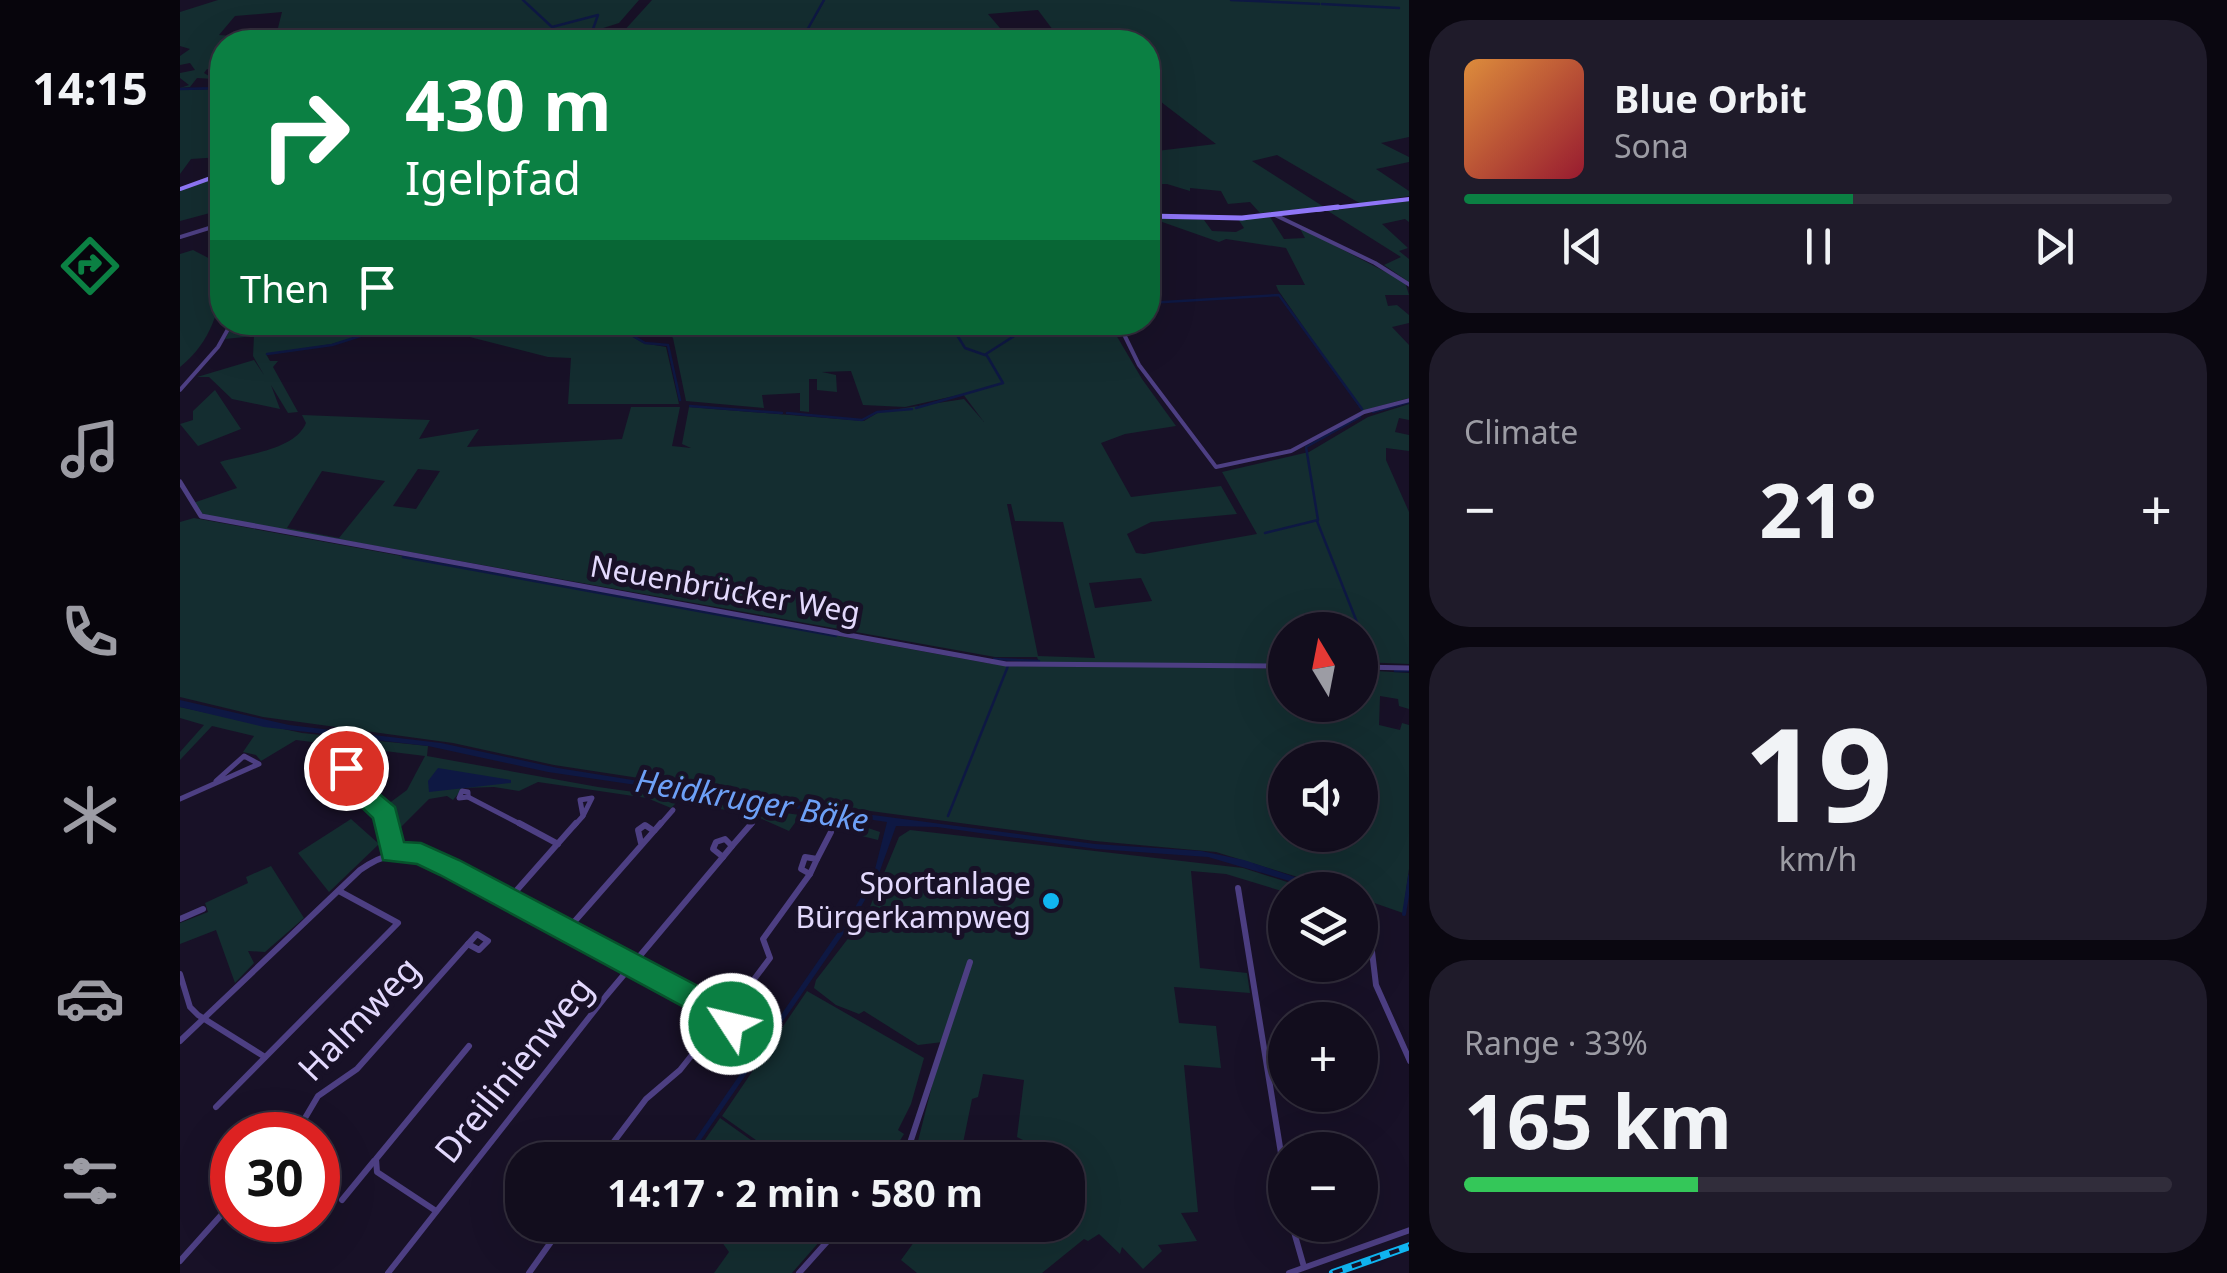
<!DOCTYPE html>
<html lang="en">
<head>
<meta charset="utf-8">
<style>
  body { margin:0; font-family:"Noto Sans",sans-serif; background:#1f1b2a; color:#f1f3f6; height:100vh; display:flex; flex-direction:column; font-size:38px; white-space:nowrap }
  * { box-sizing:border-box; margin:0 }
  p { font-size:32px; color:#9c9ca4 }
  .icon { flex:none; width:55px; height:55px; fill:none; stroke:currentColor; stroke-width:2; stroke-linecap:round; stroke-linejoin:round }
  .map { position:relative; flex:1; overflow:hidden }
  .panel { display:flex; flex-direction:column; gap:20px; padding:20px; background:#0a0710; width:818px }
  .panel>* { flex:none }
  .banner { position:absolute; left:30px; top:30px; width:950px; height:305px; border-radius:40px; box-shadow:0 10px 40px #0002,0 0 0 2px #312d3b; background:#0b8043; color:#fff; overflow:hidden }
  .needle { width:65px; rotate:350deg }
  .controls { position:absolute; left:1088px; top:612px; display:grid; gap:20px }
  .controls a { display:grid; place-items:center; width:110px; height:110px; border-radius:50%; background:#120d1d; box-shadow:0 10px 40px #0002,0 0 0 2px #312d3b; font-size:50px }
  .speed { position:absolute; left:30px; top:1112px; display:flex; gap:20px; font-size:50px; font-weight:700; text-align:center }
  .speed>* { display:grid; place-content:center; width:130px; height:130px; border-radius:50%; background:#120d1d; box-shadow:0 10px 40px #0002,0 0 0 2px #312d3b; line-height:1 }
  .speed .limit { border:15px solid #d22; background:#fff; color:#111 }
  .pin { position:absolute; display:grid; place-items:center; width:85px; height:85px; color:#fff; margin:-42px; border:5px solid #fff; border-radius:50%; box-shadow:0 2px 10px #0007 }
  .me { position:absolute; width:110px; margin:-55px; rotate:305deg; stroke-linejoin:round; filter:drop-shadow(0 0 8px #0008) }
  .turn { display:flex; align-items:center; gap:35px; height:210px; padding:0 30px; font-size:45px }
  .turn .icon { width:130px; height:130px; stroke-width:2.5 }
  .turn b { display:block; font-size:70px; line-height:85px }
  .then { display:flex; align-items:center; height:95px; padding:0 30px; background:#0003; gap:20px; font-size:38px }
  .big { font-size:75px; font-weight:700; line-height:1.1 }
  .panel .tile { flex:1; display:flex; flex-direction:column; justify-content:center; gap:15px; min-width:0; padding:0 35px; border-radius:40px; background:#1f1b2a }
  .panel .dial { align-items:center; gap:0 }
  .dial b { font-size:130px; line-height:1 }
  .song { display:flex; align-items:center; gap:30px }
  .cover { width:120px; height:120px; border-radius:15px; background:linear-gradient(135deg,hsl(30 70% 55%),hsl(350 70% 35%)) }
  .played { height:10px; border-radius:5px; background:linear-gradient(90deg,#0b8043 55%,#312d3b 55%) }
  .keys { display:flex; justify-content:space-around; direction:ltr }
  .heat { display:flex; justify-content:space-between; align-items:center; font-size:55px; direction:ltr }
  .charge { height:15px; border-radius:8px; background:linear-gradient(90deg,#34c759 33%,#312d3b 0) }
  .trip { position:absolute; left:325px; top:1142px; width:580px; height:100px; border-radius:40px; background:#120d1d; box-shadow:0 10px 40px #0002,0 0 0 2px #312d3b; font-weight:700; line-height:100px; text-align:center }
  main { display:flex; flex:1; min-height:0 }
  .tab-bar { display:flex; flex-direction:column; width:180px; justify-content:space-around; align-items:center; background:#07050c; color:#9c9ca4 }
  .tab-bar .icon { width:70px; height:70px }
  .tab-bar .on { color:#0b8043 }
  .tab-bar b { font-size:45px; color:#f1f3f6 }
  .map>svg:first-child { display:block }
</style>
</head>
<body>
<main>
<nav class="tab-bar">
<b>14:15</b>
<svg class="icon on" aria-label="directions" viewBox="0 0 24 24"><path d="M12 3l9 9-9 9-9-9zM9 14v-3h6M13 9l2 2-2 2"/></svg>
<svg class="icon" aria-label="music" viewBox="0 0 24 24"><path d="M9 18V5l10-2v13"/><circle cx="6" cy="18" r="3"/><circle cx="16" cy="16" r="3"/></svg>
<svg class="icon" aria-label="phone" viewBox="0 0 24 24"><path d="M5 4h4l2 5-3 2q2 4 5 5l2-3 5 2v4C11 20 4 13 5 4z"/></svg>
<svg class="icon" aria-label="climate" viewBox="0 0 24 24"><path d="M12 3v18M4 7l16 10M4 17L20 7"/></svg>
<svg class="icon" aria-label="car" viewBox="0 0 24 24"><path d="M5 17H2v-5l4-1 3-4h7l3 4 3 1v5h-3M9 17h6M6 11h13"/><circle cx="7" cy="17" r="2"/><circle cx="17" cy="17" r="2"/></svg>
<svg class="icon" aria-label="filters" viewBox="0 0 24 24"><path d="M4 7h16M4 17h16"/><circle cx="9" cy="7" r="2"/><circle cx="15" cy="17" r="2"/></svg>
</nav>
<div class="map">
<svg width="1230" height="1273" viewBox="0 0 1230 1273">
  <rect width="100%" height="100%" fill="#181127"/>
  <g fill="#142d30" fill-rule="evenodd">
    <polygon points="38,0 459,0 439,23 417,30 422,33 414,42 403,42 414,32 400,42 108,42 96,36 102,12 55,16 39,35 52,36 35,52 42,54 42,73 27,69 24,73 34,79 17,78 10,87 0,88 9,85 0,78 0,73 15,70 10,63 0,65 0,56 10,49 0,46 0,12"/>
    <polygon points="472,0 643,0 624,36 628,42 427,42 442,33"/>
    <polygon points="645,0 1229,0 1229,137 1201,143 1229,157 1229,162 1196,169 1229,191 1229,196 1181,204 1097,155 1072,161 1144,207 1080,213 1070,202 1048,204 1041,191 1010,188 1010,191 987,184 969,184 972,195 968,194 968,152 1036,144 968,92 968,42 882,42 858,10 808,14 832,42 634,42 627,37 627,32"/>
    <polygon points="42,89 42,157 11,159 0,174 0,90"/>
    <polygon points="42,175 42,204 28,208 30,213 0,221 0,190"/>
    <polygon points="1229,201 1229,222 1225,219 1202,224 1228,248 1219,251 1229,259 1229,282 1204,265 1221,257 1148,211"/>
    <polygon points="968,217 1024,220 1032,231 1056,232 1064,228 1058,219 1090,217 1104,239 1125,238 1119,227 1225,282 1229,295 1205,295 1208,306 1217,305 1229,315 1229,323 1212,327 1229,345 1229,398 1182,411 1098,290 1096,285 1125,285 1106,248 1046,239 1039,242"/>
    <path d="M13,250L42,265C43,305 32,341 0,367V254Z"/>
    <polygon points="258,322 259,327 430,323 463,343 486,347 499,404 388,404 391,358 368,357 278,334 212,327 152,344 86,354 90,361 98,361 93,367 118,412 108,413 91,385 100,409 52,399 29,377 17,377 74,360 84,375 73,356 74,336 45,339 50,330 80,331 86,322"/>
    <path d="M479,323H933L932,328L962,379L996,426L945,434L921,443L951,497L1041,486L1057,514L971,522L947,534L956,553L964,554L1077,534L1042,472L1129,452L1188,417L1229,404V420L1219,418L1215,432L1229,435V451L1206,448V460L1229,512V664L1180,662V630H1105V665L859,662L857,657H815L29,516L18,512L13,503L57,488L40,462C67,454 115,450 126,423L122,415L250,420L239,439L299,429L287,447L442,439L451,407H500L492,446L511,448L502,444L509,407L684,421L699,412L784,399L804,422L783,394L725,407L683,405L671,371L642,372L656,375L657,392L637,390V379H629V412L620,411V393L582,395L584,408L506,401L493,338ZM238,469L260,471L236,509L213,506ZM142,471L205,481L159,538L107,528ZM827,504H831L835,521L883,522L915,658L858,656ZM961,578L972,601L915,608L909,583Z"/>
    <polygon points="35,390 61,429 18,446 0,424 13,420 13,411"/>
    <path d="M14,518L812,664L1105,669V705H1180V670L1229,673V709L1219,706L1218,699L1200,696L1199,725L1220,730L1222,723L1229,725L1230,861L1223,913L1180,898V890H1160L1036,852L915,841L570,795L374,765L273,743L83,717L0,697V522ZM1105,760H1180V835H1105Z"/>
    <polygon points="0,707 122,733 248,746 247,756 418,787 670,822 700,832 698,840 617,820 609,831 571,814 497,802 491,808 467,798 358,782 339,791 314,787 283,788 273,800 267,796 249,799 216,832 210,812 204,807 227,790 245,756 116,740 81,761 76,755 63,752 74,736 32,726 0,760 0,752 24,725 0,718"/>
    <polygon points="171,819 199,844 149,892 118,853"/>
    <polygon points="730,830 1063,868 1132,890 1105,892 1046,874 1011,871 1020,968 1067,973 1070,993 994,987 999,1023 1036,1026 1041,1068 1004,1065 1018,1212 1001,1213 1017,1241 978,1245 982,1251 963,1269 942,1247 940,1254 919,1234 908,1241 904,1239 862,1273 737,1273 721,1260 737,1238 721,1225 786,1225 803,1236 811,1225 888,1225 888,1160 863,1160 865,1151 837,1137 844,1080 803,1074 798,1097 792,1099 783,1143 831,1160 727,1160 737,1145 763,1042 738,1045 684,1011 679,1014 656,1005 634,988 636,980 687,914 719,837"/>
    <polygon points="91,866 124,918 85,952 68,951 74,963 55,983 36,930 0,944 0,923 28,912 25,903 68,883 66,877"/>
    <polygon points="627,991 744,1058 731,1104 718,1130 724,1134 708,1160 604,1160 542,1116"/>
    <polygon points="540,1118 599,1160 511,1160"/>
    <polygon points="530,1225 654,1225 612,1273 534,1273 549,1252"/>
  </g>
  <g fill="#0e1843">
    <polygon points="0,700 109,725 261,743 378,768 571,799 915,844 1021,851 1064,860 1154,890 1140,890 1028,857 917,849 757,827 716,826 697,879 675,917 507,1160 501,1160 674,909 693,877 707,822 368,772 248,746 84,727 0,707"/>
    <polygon points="258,768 331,780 331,783 249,792 248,781"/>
  </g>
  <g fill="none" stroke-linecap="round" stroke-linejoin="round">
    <g stroke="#0e1843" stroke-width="2.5">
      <polyline points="343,0 372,27 418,15 413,29"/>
      <polyline points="1051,0 1139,4"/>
      <polyline points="1142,4 1219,8"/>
      <polyline points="385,42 413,30"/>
      <polyline points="630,42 626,32 644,0"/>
      <polyline points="0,89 42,88"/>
      <polyline points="968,303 1099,295 1182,409"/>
      <polyline points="769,322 785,348 805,355"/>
      <path d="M256,332C288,335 311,340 341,323L355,332L433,324L465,343L488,345L500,400"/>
      <polyline points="87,354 152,345 202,329 251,332"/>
      <polyline points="510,406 602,413"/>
      <polyline points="736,408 823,383 806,354 848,327 898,332 925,322"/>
      <polyline points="1193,412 1230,402"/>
      <polyline points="607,413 682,420 697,412 732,409"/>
      <polyline points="1137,521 1193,663"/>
      <polyline points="1085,533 1138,520 1126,447 1180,417"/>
      <polyline points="223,557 656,636"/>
      <polyline points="814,659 859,661"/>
      <polyline points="1215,671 1230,671"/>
      <polyline points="768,816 828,666"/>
    </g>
    <polyline stroke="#0e1843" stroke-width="4" points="1224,914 1230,876"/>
    <g stroke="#4d3f83" stroke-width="4">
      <polyline points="1095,215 1195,263 1230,285"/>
      <polyline points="0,237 42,224"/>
      <polyline points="938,322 959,365 1036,467 1111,451 1184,412 1230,400"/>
      <polyline points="0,390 38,347 52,322"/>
    </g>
    <g stroke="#4d3f83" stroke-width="5">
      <polyline points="0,482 21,516 826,664 1105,666"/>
      <polyline points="1180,667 1230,668"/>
      <polygon points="167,768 167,781 157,776 158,769"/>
      <polyline points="167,781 206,814 208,826"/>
      <polygon points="282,791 288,792 288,797 279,798"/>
      <polyline points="288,797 344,826"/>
      <polygon points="412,798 403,816 400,800"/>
      <polyline points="0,799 79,764 64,756 36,781"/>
      <polyline points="394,826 403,816"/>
      <polyline points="464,826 467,826"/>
      <polyline points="479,826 493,810"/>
      <polyline points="570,826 573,822"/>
    </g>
    <g stroke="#4d3f83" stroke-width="6">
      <polyline points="207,823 212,852"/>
      <polyline points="339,823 378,844"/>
      <polyline points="475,830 481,823"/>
      <polygon points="545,839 552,846 543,857 533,849 536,842"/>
      <polyline points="552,846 572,823"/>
      <polygon points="625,857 637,859 630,874 621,869"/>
      <polyline points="637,859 651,832"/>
      <polyline points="1058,888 1105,1178"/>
      <polyline points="329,899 396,823"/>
      <polyline points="1188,918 1196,985 1230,1061"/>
      <polyline points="0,919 23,909"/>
      <polyline points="387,930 474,831 465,825 458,830 461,843"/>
      <polygon points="297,934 308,941 299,950 288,944"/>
      <polyline points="0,974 10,1007 18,1015 85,1057"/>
      <circle cx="547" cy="1017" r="8"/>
      <polyline points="551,1010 590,958 583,939 630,874"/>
      <path d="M0,1041L180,870C203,854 224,848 251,858L540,1012"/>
      <polyline points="36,1107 218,923 159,891"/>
      <polyline points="115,1135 138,1096 177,1069 288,944"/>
      <polyline points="420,1160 466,1099 500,1070 539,1021"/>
      <polyline points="717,1160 730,1143 790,962"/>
      <polyline points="162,1200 194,1161"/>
      <polyline points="256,1211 197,1172 196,1159 289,1046"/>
      <polyline points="1112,1225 1124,1267"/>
      <polyline points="0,1261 52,1203"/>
      <polyline points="208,1273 426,996 543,857"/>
      <polyline points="349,1273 383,1225"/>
      <polyline points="619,1273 662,1225"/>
      <polyline points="1109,1273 1230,1230"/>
    </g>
    <g stroke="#8f76f7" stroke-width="4">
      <polyline points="0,189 42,174"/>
      <polyline points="1136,210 1230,199"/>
    </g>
    <polyline stroke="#8f76f7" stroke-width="5" points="968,216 1062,218 1158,207"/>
    <g stroke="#10b5f1" stroke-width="8">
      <polyline id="rail" points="1153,1273 1230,1246"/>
    </g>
    <use href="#rail" stroke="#181127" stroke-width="4" stroke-dasharray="10" stroke-linecap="butt"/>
  </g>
  <polygon fill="#0b8043" stroke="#07532c" stroke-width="2.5" points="166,759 175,762 179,777 215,807 224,842 241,843 279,860 550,1003 566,1024 561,1033 551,1037 530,1032 526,1019 260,875 237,864 203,860 193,818 154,781 158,762"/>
  <circle fill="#10b5f1" stroke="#181127" stroke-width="4" cx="871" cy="901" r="10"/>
  <g text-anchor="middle" stroke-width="10" stroke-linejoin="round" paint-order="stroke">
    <g font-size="30" fill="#e3d9fd" stroke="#181127">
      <text transform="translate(545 590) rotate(10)" y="10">Neuenbrücker Weg</text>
    </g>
    <g font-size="30" fill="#e3d9fd" stroke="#181127" text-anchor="end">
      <text x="851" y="894">Sportanlage<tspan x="851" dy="34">Bürgerkampweg</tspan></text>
    </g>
    <g font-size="32" font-style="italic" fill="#6da0f7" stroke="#181127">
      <text transform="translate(572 801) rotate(10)" y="11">Heidkruger Bäke</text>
    </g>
    <g font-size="35" fill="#e3d9fd" stroke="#181127">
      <text transform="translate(179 1019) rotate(-46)" y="12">Halmweg</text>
      <text transform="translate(334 1070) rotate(-51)" y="12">Dreilinienweg</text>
    </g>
  </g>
</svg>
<div class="controls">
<a><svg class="needle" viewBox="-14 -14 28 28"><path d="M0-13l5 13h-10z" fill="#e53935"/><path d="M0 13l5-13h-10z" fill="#9c9ca4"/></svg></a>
<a><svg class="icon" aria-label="sound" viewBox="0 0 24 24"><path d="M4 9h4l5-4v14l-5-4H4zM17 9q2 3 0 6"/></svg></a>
<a><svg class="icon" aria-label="layers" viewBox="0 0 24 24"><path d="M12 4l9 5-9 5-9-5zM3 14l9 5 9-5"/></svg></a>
<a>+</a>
<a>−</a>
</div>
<div class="speed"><div class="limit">30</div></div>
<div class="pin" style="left:166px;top:768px;background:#d93025"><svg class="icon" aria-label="arrive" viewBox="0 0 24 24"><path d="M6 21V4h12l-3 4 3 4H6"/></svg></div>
<svg class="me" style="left:551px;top:1024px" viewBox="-20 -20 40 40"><circle r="17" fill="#0b8043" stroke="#fff" stroke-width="3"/><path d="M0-11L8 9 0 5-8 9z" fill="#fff"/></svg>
<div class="trip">14:17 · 2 min · 580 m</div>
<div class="banner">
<div class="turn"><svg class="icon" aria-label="right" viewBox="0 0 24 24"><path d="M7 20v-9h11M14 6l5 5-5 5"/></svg><div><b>430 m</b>Igelpfad</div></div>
<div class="then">Then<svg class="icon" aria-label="arrive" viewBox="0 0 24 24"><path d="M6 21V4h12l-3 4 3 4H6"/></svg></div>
</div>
</div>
<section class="panel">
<div class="tile">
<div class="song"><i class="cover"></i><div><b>Blue Orbit</b><p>Sona</p></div></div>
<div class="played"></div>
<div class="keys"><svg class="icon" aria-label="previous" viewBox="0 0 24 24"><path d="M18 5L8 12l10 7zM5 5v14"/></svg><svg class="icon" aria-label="pause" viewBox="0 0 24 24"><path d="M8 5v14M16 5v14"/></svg><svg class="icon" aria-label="next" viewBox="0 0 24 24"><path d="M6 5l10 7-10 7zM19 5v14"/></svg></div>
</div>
<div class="tile"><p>Climate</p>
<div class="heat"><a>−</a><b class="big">21°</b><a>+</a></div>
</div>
<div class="tile dial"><b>19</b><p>km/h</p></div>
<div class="tile"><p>Range · 33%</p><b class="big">165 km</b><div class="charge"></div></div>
</section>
</main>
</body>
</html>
